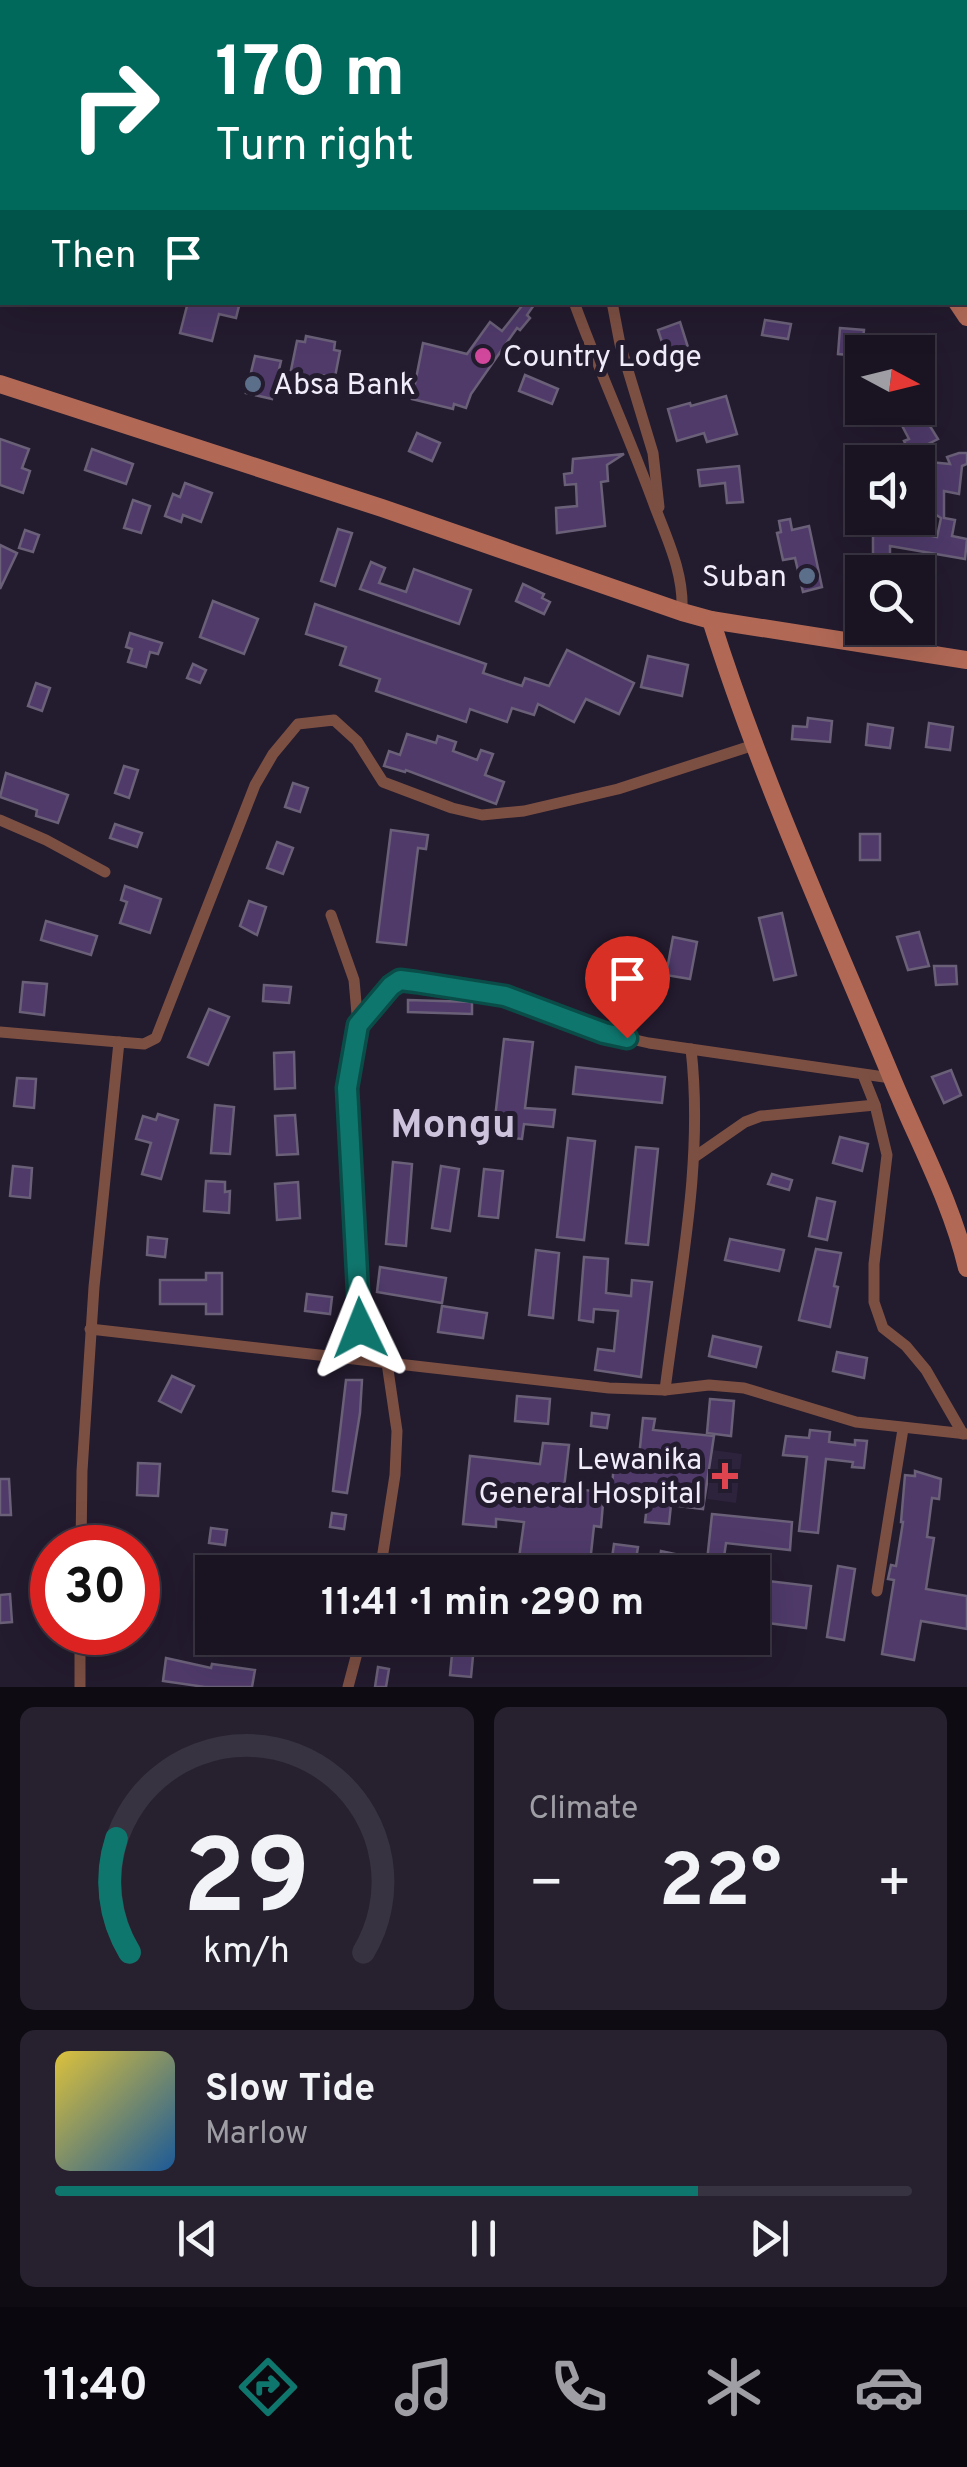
<!DOCTYPE html>
<html lang="en">
<head>
<meta charset="utf-8">
<style>
  body { margin:0; font-family:Overpass,sans-serif; background:#27212f; color:#f1f3f6; height:100vh; display:flex; flex-direction:column; font-size:38px; white-space:nowrap }
  * { box-sizing:border-box; margin:0 }
  p { font-size:32px; color:#9f9ea5 }
  .icon { flex:none; width:55px; height:55px; fill:none; stroke:currentColor; stroke-width:2; stroke-linecap:round; stroke-linejoin:round }
  .map { position:relative; height:1687px; overflow:hidden }
  .panel { display:flex; flex-direction:column; gap:20px; padding:20px; background:#0e0b13; flex:1 }
  .panel>* { flex:none }
  .hud { position:absolute; left:0px; top:0px; width:968px; height:305px; box-shadow:0 10px 40px #0002,0 0 0 2px #383340; background:#00695c; color:#fff; overflow:hidden }
  .needle { width:65px; rotate:97deg }
  .buttons { position:absolute; left:845px; top:335px; display:grid; gap:20px }
  .buttons a { display:grid; place-items:center; width:90px; height:90px; border-radius:0px; background:#1a1422; box-shadow:0 10px 40px #0002,0 0 0 2px #383340; font-size:50px }
  .speed { position:absolute; left:30px; top:1525px; display:flex; gap:20px; font-size:50px; font-weight:700; text-align:center }
  .speed>* { display:grid; place-content:center; width:130px; height:130px; border-radius:50%; background:#1a1422; box-shadow:0 10px 40px #0002,0 0 0 2px #383340; line-height:1 }
  .speed .limit { border:15px solid #d22; background:#fff; color:#111 }
  .pin { position:absolute; display:grid; place-items:center; width:85px; height:85px; color:#fff; margin:-102px -42px; border-radius:50% 50% 50% 0; rotate:-45deg; box-shadow:0 0 10px #0007 }
  .pin .icon { rotate:45deg }
  .me { position:absolute; width:110px; margin:-55px; rotate:358deg; stroke-linejoin:round; filter:drop-shadow(0 0 8px #0008) }
  .turn { display:flex; align-items:center; gap:35px; height:210px; padding:0 50px; font-size:45px }
  .turn .icon { width:130px; height:130px; stroke-width:2.5 }
  .turn b { display:block; font-size:70px; line-height:85px }
  .then { display:flex; align-items:center; height:95px; padding:0 50px; background:#0003; gap:20px; font-size:38px }
  .big { font-size:75px; font-weight:700; line-height:1.1 }
  .panel .card { flex:1; display:flex; flex-direction:column; justify-content:center; gap:15px; min-width:0; padding:0 35px; border-radius:15px; background:#27212f }
  .panel .dial { align-items:center; gap:0 }
  .dial svg { height:260px; overflow:visible; fill:none; stroke:#383340; stroke-width:7; stroke-linecap:round; text-anchor:middle }
  .dial text { fill:#f1f3f6; stroke:none }
  .song { display:flex; align-items:center; gap:30px }
  .cover { width:120px; height:120px; border-radius:15px; background:linear-gradient(135deg,hsl(50 70% 55%),hsl(210 70% 35%)) }
  .played { height:10px; border-radius:5px; background:linear-gradient(90deg,#0f766e 75%,#383340 75%) }
  .keys { display:flex; justify-content:space-around; direction:ltr }
  .heat { display:flex; justify-content:space-between; align-items:center; font-size:55px; direction:ltr }
  .panel .tiles { flex:1; display:grid; gap:20px; grid-template-columns:1fr 1fr }
  .card:last-child { grid-column:span 2 }
  .trip { position:absolute; left:195px; top:1555px; width:575px; height:100px; border-radius:0px; background:#1a1422; box-shadow:0 10px 40px #0002,0 0 0 2px #383340; font-weight:700; line-height:100px; text-align:center }
  .menu { display:flex; height:160px; justify-content:space-around; align-items:center; background:#0a080e; color:#9f9ea5 }
  .menu .icon { width:70px; height:70px }
  .menu .active { color:#0f766e }
  .menu b { font-size:45px; color:#f1f3f6 }
  .map>svg:first-child { display:block }
</style>
</head>
<body>
<div class="map">
<svg width="967" height="1687" viewBox="0 0 967 1687">
  <rect width="100%" height="100%" fill="#231b2e"/>
  <polygon fill="#2e233c" points="713,1450 742,1454 736,1503 707,1499"/>
  <g fill="#4f3a6a" stroke="#6a6078" stroke-width="2.5">
    <polygon points="188,302 240,302 236,318 219,314 212,341 180,333"/>
    <polygon points="525,302 534,305 527,315 530,318 520,330 517,328 471,394 466,408 454,404 453,409 412,399 423,343 467,354 490,322 502,331"/>
    <polygon points="765,320 791,324 788,339 762,335"/>
    <polygon points="680,322 692,360 670,367 658,330"/>
    <polygon points="840,328 864,330 861,356 838,354"/>
    <polygon points="306,336 335,342 334,350 340,351 335,377 320,375 319,381 301,378 302,372 291,370 297,341 305,342"/>
    <polygon points="255,356 281,361 272,399 246,393"/>
    <polygon points="525,375 558,389 552,404 519,391"/>
    <polygon points="726,396 737,434 707,442 704,433 677,441 668,409 690,403 691,406"/>
    <polygon points="904,408 912,408 914,413 920,410 938,439 910,453 904,441 909,439 895,412"/>
    <polygon points="417,433 440,443 432,461 409,451"/>
    <polygon points="0,439 29,449 22,468 30,471 23,493 0,485"/>
    <polygon points="92,449 133,464 126,484 85,470"/>
    <polygon points="959,453 967,453 967,464 962,466 959,494 944,491 944,518 955,520 952,536 967,539 965,559 890,546 890,565 873,565 873,532 901,530 937,537 941,518 930,511 928,506 934,490 930,490 931,475 918,475 918,467 930,462 950,464 947,457"/>
    <polygon points="624,454 607,465 608,481 601,482 605,526 557,533 556,508 577,506 576,484 565,485 564,474 572,473 573,459"/>
    <polygon points="739,466 743,502 727,503 725,483 700,486 698,470"/>
    <polygon points="185,483 212,493 201,522 183,515 181,522 165,516 173,494 180,497"/>
    <polygon points="133,500 150,506 141,533 124,528"/>
    <polygon points="790,519 792,530 809,526 822,587 803,592 795,558 783,560 777,533 781,532 779,521"/>
    <polygon points="338,529 352,533 335,586 321,581"/>
    <polygon points="25,530 39,535 33,552 19,548"/>
    <polygon points="0,545 17,553 0,589"/>
    <polygon points="371,562 385,568 379,583 406,592 414,569 471,590 459,624 360,589"/>
    <polygon points="523,584 544,594 542,598 550,602 544,614 516,601"/>
    <polygon points="213,601 258,619 244,654 200,637"/>
    <polygon points="315,604 486,664 483,673 522,686 525,678 549,686 567,650 634,683 619,714 586,699 574,722 538,704 534,715 512,708 507,722 470,709 466,722 376,691 380,679 340,665 346,647 306,634"/>
    <polygon points="130,633 162,643 158,654 150,652 146,667 128,662 132,649 126,647"/>
    <polygon points="648,656 688,665 682,696 641,687"/>
    <polygon points="193,664 206,670 200,683 187,678"/>
    <polygon points="36,683 50,688 42,711 28,706"/>
    <polygon points="808,718 832,721 830,742 792,739 793,726 807,727"/>
    <polygon points="929,723 953,727 950,750 926,747"/>
    <polygon points="868,724 893,728 890,748 866,745"/>
    <polygon points="407,734 436,743 438,736 456,742 453,751 477,760 481,750 493,754 485,775 504,782 496,804 406,770 405,772 384,766 389,751 400,755"/>
    <polygon points="124,766 138,770 129,798 115,793"/>
    <polygon points="6,773 68,795 58,823 36,816 37,810 0,797"/>
    <polygon points="293,783 308,788 300,812 285,807"/>
    <polygon points="115,824 142,833 137,847 110,838"/>
    <polygon points="391,830 428,835 426,849 418,848 406,945 377,942"/>
    <rect x="860" y="834" width="20" height="26"/>
    <polygon points="277,842 293,848 283,874 267,868"/>
    <polygon points="125,886 161,899 150,933 120,923 127,902 121,900"/>
    <polygon points="249,901 266,907 257,935 240,926"/>
    <polygon points="782,913 796,975 774,980 759,918"/>
    <polygon points="46,921 97,936 91,955 41,940"/>
    <polygon points="919,932 929,966 908,970 897,937"/>
    <polygon points="673,937 697,942 690,979 666,975"/>
    <polygon points="934,966 956,966 957,984 936,985"/>
    <polygon points="23,982 47,984 44,1015 20,1012"/>
    <polygon points="264,985 291,987 289,1003 263,1001"/>
    <polygon points="408,1000 472,1002 472,1014 408,1012"/>
    <polygon points="209,1009 229,1017 208,1065 188,1057"/>
    <polygon points="504,1039 533,1042 525,1108 555,1110 553,1127 524,1124 522,1139 493,1136"/>
    <polygon points="294,1052 295,1088 275,1089 274,1053"/>
    <polygon points="576,1067 665,1077 662,1103 573,1094"/>
    <polygon points="951,1070 961,1095 944,1103 932,1077"/>
    <polygon points="17,1078 36,1079 34,1108 14,1106"/>
    <polygon points="215,1105 234,1107 230,1154 211,1153"/>
    <polygon points="158,1114 178,1120 161,1179 142,1174 151,1143 136,1139 143,1116 156,1120"/>
    <polygon points="295,1115 298,1154 277,1155 275,1116"/>
    <polygon points="840,1137 868,1144 862,1171 833,1163"/>
    <polygon points="568,1138 595,1141 584,1240 557,1237"/>
    <polygon points="636,1147 658,1149 648,1245 626,1243"/>
    <polygon points="393,1162 412,1164 406,1246 386,1244"/>
    <polygon points="13,1166 32,1168 30,1198 10,1196"/>
    <polygon points="441,1166 459,1169 450,1231 432,1228"/>
    <polygon points="484,1169 503,1171 498,1218 479,1216"/>
    <polygon points="772,1174 792,1180 789,1190 768,1184"/>
    <polygon points="206,1181 225,1182 225,1192 230,1191 229,1213 204,1211"/>
    <polygon points="298,1182 300,1218 277,1220 275,1184"/>
    <polygon points="817,1198 835,1202 827,1240 809,1236"/>
    <polygon points="148,1237 167,1239 165,1257 147,1255"/>
    <polygon points="730,1239 784,1250 779,1271 725,1260"/>
    <polygon points="816,1249 841,1253 834,1286 838,1287 830,1327 799,1320"/>
    <polygon points="536,1250 559,1253 553,1318 529,1315"/>
    <polygon points="584,1257 608,1259 606,1293 631,1296 632,1280 652,1282 641,1377 595,1370 598,1349 614,1351 618,1311 594,1309 593,1322 579,1320"/>
    <polygon points="380,1267 446,1278 442,1303 377,1292"/>
    <polygon points="206,1273 222,1273 222,1314 206,1314 206,1304 160,1304 160,1280 206,1280"/>
    <polygon points="307,1294 332,1297 330,1314 305,1311"/>
    <polygon points="442,1306 487,1313 483,1338 438,1332"/>
    <polygon points="713,1336 761,1347 756,1367 709,1356"/>
    <polygon points="837,1352 867,1358 864,1378 833,1371"/>
    <polygon points="172,1376 194,1386 181,1412 159,1401"/>
    <polygon points="346,1380 362,1380 360,1413 347,1493 333,1491"/>
    <polygon points="517,1396 550,1399 548,1424 515,1421"/>
    <polygon points="710,1399 734,1401 731,1436 707,1433"/>
    <polygon points="592,1413 609,1415 607,1428 591,1426"/>
    <polygon points="643,1418 655,1419 653,1430 714,1436 703,1509 671,1505 669,1524 645,1522 649,1489 612,1485 615,1455 639,1457"/>
    <polygon points="810,1430 830,1432 829,1442 855,1445 855,1440 867,1441 864,1468 852,1467 853,1462 826,1459 818,1533 799,1531 807,1457 783,1455 786,1436 809,1438"/>
    <polygon points="543,1443 569,1445 564,1488 604,1492 601,1527 594,1526 589,1572 517,1572 524,1522 496,1519 496,1527 463,1524 470,1456 540,1464"/>
    <polygon points="138,1463 160,1464 158,1496 137,1495"/>
    <polygon points="915,1471 941,1479 939,1499 932,1498 927,1537 934,1538 926,1589 967,1596 967,1629 921,1621 914,1660 882,1654 894,1580 888,1579 891,1565 896,1566 903,1522 901,1522 905,1475 915,1476"/>
    <polygon points="0,1479 9,1479 11,1515 0,1515"/>
    <polygon points="332,1513 346,1515 344,1529 330,1527"/>
    <polygon points="712,1514 792,1522 790,1550 726,1543 722,1572 658,1572 661,1551 707,1561"/>
    <polygon points="211,1528 227,1530 225,1545 209,1543"/>
    <polygon points="614,1544 638,1547 634,1572 610,1572"/>
    <polygon points="838,1566 855,1569 844,1640 827,1637"/>
    <polygon points="752,1579 811,1586 806,1628 752,1621"/>
    <polygon points="138,1588 151,1588 150,1615 138,1614"/>
    <polygon points="10,1594 12,1622 0,1623 0,1595"/>
    <polygon points="452,1654 473,1656 471,1677 450,1675"/>
    <polygon points="166,1658 211,1668 212,1664 255,1670 252,1687 205,1687 163,1681"/>
    <polygon points="378,1667 389,1669 386,1687 375,1687"/>
  </g>
  <g fill="none" stroke-linecap="round" stroke-linejoin="round">
    <g stroke="#7c4f43" stroke-width="11">
      <polyline points="434,0 435,2"/>
      <path d="M574,302C599,371 630,438 655,507C668,541 684,574 682,612"/>
      <polyline points="612,302 620,344 653,453 659,507"/>
      <polyline points="0,820 46,840 105,872"/>
      <polyline points="331,915 354,980 358,1025 347,1088 361,1358"/>
      <polyline points="358,1025 391,986 399,981 416,982 505,996 604,1033 649,1043 891,1078"/>
      <polyline points="0,1032 119,1042"/>
      <polyline points="875,1105 887,1155 874,1264 874,1302 883,1328 906,1346 926,1370 963,1434"/>
      <polyline points="696,1156 745,1122 761,1116 875,1105 863,1075"/>
      <polyline points="90,1329 609,1388 665,1390 709,1385 744,1388 856,1422 967,1434"/>
      <path d="M665,1390C679,1277 704,1163 691,1049"/>
      <polyline points="81,1548 82,1471 94,1287 119,1042 144,1044 156,1038 255,785 273,754 298,724 334,720 357,741 383,782 452,808 482,815 524,811 618,789 754,745"/>
      <polyline points="380,1572 395,1475 397,1431 387,1363"/>
      <polyline points="877,1591 903,1429"/>
      <polyline points="80,1687 80,1632"/>
      <polyline points="348,1687 361,1638"/>
    </g>
    <g stroke="#b16956" stroke-width="18">
      <polyline points="748,0 750,2"/>
      <polyline points="28,2 28,0"/>
      <polyline points="0,108 2,100"/>
      <polyline points="957,302 967,317"/>
      <polyline points="0,384 382,508 682,612 711,620 967,660"/>
      <path d="M711,620C760,775 828,925 891,1076C917,1140 951,1200 967,1268"/>
    </g>
  </g>
  <g fill="none" stroke-linecap="round" stroke-linejoin="round">
    <g stroke="#0a4d48" stroke-width="25">
      <polyline id="route" points="360,1328 347,1088 358,1025 391,986 400,980 416,982 505,996 604,1033 627,1038"/>
    </g>
    <use href="#route" stroke="#0f766e" stroke-width="18"/>
  </g>
  <circle fill="#d1479c" stroke="#231b2e" stroke-width="4" cx="483" cy="356" r="10"/>
  <g fill="#5c6f8a" stroke="#231b2e" stroke-width="4">
    <circle cx="253" cy="384" r="10"/>
    <circle cx="807" cy="576" r="10"/>
  </g>
  <path fill="#e0444e" stroke="#231b2e" stroke-width="4" d="M720 1461h10v10h10v10h-10v10h-10v-10h-10v-10h10z"/>
  <g text-anchor="middle" stroke-width="10" stroke-linejoin="round" paint-order="stroke">
    <g font-size="30" fill="#f1ecf9" stroke="#231b2e" text-anchor="start">
      <text x="503" y="366">Country Lodge</text>
      <text x="273" y="394">Absa Bank</text>
      <text x="787" y="586" text-anchor="end">Suban</text>
      <text x="702" y="1469" text-anchor="end">Lewanika<tspan x="702" dy="34">General Hospital</tspan></text>
    </g>
    <g font-size="40" font-weight="bold" fill="#cdc3dd" stroke="#231b2e">
      <text x="453" y="1137">Mongu</text>
    </g>
  </g>
</svg>
<div class="buttons">
<a><svg class="needle" viewBox="-14 -14 28 28"><path d="M0-13l5 13h-10z" fill="#e53935"/><path d="M0 13l5-13h-10z" fill="#9f9ea5"/></svg></a>
<a><svg class="icon" aria-label="sound" viewBox="0 0 24 24"><path d="M4 9h4l5-4v14l-5-4H4zM17 9q2 3 0 6"/></svg></a>
<a><svg class="icon" aria-label="search" viewBox="0 0 24 24"><circle cx="10" cy="10" r="6"/><path d="M15 15l6 6"/></svg></a>
</div>
<div class="speed"><div class="limit">30</div></div>
<div class="pin" style="left:627px;top:1038px;background:#d93025"><svg class="icon" aria-label="arrive" viewBox="0 0 24 24"><path d="M6 21V4h12l-3 4 3 4H6"/></svg></div>
<svg class="me" style="left:360px;top:1328px" viewBox="-20 -20 40 40"><path d="M0-17L14 15 0 8-14 15z" fill="#0f766e" stroke="#fff" stroke-width="4"/></svg>
<div class="trip">11:41 · 1 min · 290 m</div>
<div class="hud">
<div class="turn"><svg class="icon" aria-label="right" viewBox="0 0 24 24"><path d="M7 20v-9h11M14 6l5 5-5 5"/></svg><div><b>170 m</b>Turn right</div></div>
<div class="then">Then<svg class="icon" aria-label="arrive" viewBox="0 0 24 24"><path d="M6 21V4h12l-3 4 3 4H6"/></svg></div>
</div>
</div>
<section class="panel">
<div class="tiles">
<div class="card dial"><svg viewBox="0 0 100 80">
<path d="M14 69A42 42 0 1 1 86 69"/>
<path d="M14 69A42 42 0 0 1 10 34" stroke="#0f766e"/>
<text x="50" y="56" font-size="32" font-weight="700">29</text>
<text x="50" y="72" font-size="11">km/h</text>
</svg></div>
<div class="card"><p>Climate</p>
<div class="heat"><a>−</a><b class="big">22°</b><a>+</a></div>
</div>
<div class="card">
<div class="song"><i class="cover"></i><div><b>Slow Tide</b><p>Marlow</p></div></div>
<div class="played"></div>
<div class="keys"><svg class="icon" aria-label="previous" viewBox="0 0 24 24"><path d="M18 5L8 12l10 7zM5 5v14"/></svg><svg class="icon" aria-label="pause" viewBox="0 0 24 24"><path d="M8 5v14M16 5v14"/></svg><svg class="icon" aria-label="next" viewBox="0 0 24 24"><path d="M6 5l10 7-10 7zM19 5v14"/></svg></div>
</div>
</div>
</section>
<nav class="menu">
<b>11:40</b>
<svg class="icon active" aria-label="directions" viewBox="0 0 24 24"><path d="M12 3l9 9-9 9-9-9zM9 14v-3h6M13 9l2 2-2 2"/></svg>
<svg class="icon" aria-label="music" viewBox="0 0 24 24"><path d="M9 18V5l10-2v13"/><circle cx="6" cy="18" r="3"/><circle cx="16" cy="16" r="3"/></svg>
<svg class="icon" aria-label="phone" viewBox="0 0 24 24"><path d="M5 4h4l2 5-3 2q2 4 5 5l2-3 5 2v4C11 20 4 13 5 4z"/></svg>
<svg class="icon" aria-label="climate" viewBox="0 0 24 24"><path d="M12 3v18M4 7l16 10M4 17L20 7"/></svg>
<svg class="icon" aria-label="car" viewBox="0 0 24 24"><path d="M5 17H2v-5l4-1 3-4h7l3 4 3 1v5h-3M9 17h6M6 11h13"/><circle cx="7" cy="17" r="2"/><circle cx="17" cy="17" r="2"/></svg>
</nav>
</body>
</html>
